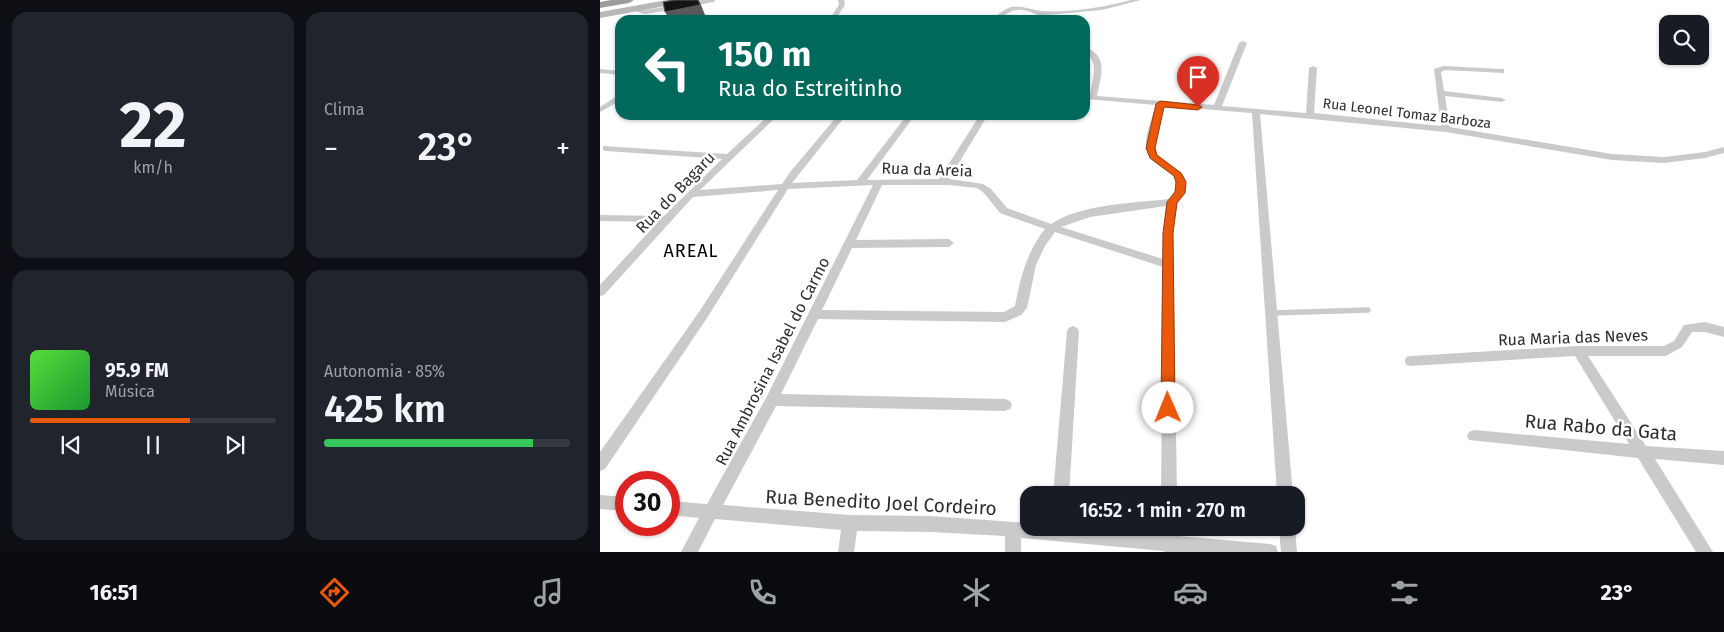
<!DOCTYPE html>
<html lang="pt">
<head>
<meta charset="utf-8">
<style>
  body { margin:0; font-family:"Fira Sans",sans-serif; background:#20242c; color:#f1f3f6; height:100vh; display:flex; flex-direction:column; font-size:19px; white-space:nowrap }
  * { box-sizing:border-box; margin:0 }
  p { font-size:16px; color:#9ea1a6 }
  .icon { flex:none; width:28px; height:28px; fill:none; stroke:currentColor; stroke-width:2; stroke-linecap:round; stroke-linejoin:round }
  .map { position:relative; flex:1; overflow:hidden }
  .details { display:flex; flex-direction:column; gap:12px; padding:12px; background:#0d0f14; width:600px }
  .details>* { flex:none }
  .banner { position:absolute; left:15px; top:15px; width:475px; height:105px; border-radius:15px; box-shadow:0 1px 4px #0004; background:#00695c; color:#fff; overflow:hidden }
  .controls { position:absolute; left:1059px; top:15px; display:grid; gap:10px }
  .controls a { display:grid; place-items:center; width:50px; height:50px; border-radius:10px; background:#171b24; box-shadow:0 1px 4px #0004; font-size:25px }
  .speed { position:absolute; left:15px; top:471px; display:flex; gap:10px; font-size:25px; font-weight:700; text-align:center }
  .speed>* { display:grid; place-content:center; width:65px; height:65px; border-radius:50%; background:#171b24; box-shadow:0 1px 4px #0004; line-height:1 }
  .speed .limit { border:8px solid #d22; background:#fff; color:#111 }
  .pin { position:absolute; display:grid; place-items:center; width:42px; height:42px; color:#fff; margin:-51px -21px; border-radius:50% 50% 50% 0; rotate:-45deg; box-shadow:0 0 5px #0007 }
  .pin .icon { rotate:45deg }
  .me { position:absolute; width:55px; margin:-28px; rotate:359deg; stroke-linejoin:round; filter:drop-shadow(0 0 4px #0008) }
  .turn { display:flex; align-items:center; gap:18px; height:105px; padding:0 20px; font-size:22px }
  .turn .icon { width:65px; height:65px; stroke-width:2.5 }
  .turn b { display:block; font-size:35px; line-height:42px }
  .big { font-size:38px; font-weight:600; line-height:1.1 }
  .details .tile { flex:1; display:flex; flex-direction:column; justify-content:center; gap:8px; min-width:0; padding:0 18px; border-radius:15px; background:#20242c }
  .details .dial { align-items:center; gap:0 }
  .dial b { font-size:65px; line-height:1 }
  .song { display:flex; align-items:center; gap:15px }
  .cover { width:60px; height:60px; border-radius:8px; background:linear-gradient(135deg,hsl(110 70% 55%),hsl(130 70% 35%)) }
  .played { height:5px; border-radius:2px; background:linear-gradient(90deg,#ea580c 65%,#363941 65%) }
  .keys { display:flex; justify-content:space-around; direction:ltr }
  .heat { display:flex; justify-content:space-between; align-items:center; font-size:28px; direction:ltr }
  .charge { height:8px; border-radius:4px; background:linear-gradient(90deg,#34c759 85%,#363941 0) }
  .details .tiles { flex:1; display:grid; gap:12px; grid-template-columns:repeat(2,1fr) }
  .trip { position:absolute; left:420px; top:486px; width:285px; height:50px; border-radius:15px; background:#171b24; box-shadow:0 1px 4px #0004; font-weight:600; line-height:50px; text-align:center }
  .tabs { display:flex; height:80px; justify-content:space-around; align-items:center; background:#090b0e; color:#9ea1a6 }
  .tabs .icon { width:35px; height:35px }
  .tabs .active { color:#ea580c }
  .tabs b { font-size:22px; color:#f1f3f6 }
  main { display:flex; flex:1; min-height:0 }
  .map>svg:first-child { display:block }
</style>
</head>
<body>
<main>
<section class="details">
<div class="tiles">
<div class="tile dial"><b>22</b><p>km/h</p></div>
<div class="tile"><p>Clima</p>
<div class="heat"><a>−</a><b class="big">23°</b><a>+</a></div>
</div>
<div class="tile">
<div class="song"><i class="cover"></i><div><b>95.9 FM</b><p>Música</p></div></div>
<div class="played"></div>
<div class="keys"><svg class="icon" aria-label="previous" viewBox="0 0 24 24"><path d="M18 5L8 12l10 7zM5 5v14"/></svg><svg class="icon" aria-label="pause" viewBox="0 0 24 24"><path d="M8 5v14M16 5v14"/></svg><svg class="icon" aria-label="next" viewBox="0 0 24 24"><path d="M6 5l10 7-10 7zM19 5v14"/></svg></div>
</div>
<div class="tile"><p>Autonomia · 85%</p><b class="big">425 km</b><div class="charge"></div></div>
</div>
</section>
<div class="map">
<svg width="1124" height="552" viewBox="0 0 1124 552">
  <rect width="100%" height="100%" fill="#fff"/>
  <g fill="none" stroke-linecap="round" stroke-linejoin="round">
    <g stroke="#cacaca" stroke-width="4">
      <polyline points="93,4 113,0"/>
      <polyline points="35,9 45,12 71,8"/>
    </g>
    <polyline stroke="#cacaca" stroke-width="5.5" points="672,313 768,310"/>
    <g fill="#cacaca" fill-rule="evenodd">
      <polygon points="238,0 244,0 245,5 235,20 229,20 239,5"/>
      <path d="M531,0H541L502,10L446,15L448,17L445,19C435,14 422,6 410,12C402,16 401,20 392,20C397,15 404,9 411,7C422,5 431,10 442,11C467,13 506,7 531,0Z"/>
      <polygon points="312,18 359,18 362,20 309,20"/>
      <path d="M643,41L647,43L622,106L706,113L709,68L713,66L717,68L714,113L841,126L834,69L844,66L901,69H904V73L845,70L841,72L844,91L902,98L906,100L902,102L845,96L850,127L1012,154L1064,157L1105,152L1124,147V153L1105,158L1064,163L1012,160L846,132L660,114L693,495H677L652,113L564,106C560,119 553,135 554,148C557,165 582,165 586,181C588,191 581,194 577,202C572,211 574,223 573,233L577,495H561L563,267L455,232L445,246L436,265L427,308L421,315L405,322L218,319L181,394L405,399L410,401L412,405L410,409L405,411L176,406L123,505L250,515L330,516L429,523V528H485L563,534L562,528H578L579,536L670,544L676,546L678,552H564V551L421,538V552H405V536L330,532L257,531L254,552H238L241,530L115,519L98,552H81L99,518L69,515V501L107,504L167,396L273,185L188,189L107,318L5,469L0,471V452L99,312L178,190L93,197L4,295L0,296V285L58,222L0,221V215L64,216L122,159L6,151L3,150V146L127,154L166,118L127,117L123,115H178L100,190L182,184L191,171L238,115H246L192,183L257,180L307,115H315L267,180L339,179L380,115H388L349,179L383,184L391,189L407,208L451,224C481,204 534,203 569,199L576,189L575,177C569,170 559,167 553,161C538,147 551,122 556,105L485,99V95H490C492,79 500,63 485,52V47C509,56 501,75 497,96L614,105L639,43ZM282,185H349L377,188L384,193L400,213L445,229C427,251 420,279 415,306L404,312L222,310L252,248L349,247L354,243L349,239L256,240ZM566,206L563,259L461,227L490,217Z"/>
      <polygon points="0,69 20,71 20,75 0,73"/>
      <polygon points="17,96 20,96 20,101 0,112 0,107"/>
      <polygon points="1105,322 1124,327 1124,337 1105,332 1092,332 1082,347 1066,356 988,356 1046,446 1124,451 1124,465 1055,459 1113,552 1096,552 1038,458 869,440 867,436 869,432 874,430 1029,444 975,356 811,366 806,365 805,361 806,357 811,356 978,346 1064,346 1074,341 1084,325"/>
      <polygon points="473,326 477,328 479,331 469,495 453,495 467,331 469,328"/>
      <polygon points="0,495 26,497 26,511 0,509"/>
      <polygon points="679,528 695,528 697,552 681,552"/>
    </g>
    <polygon fill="#b7b7b7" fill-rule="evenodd" points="67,0 87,0 82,3 0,18 0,12"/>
    <polygon fill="#9c9c9c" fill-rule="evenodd" points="11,0 34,0 29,3 0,8 0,2"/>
  </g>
  <polygon fill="#5a5a5a" points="99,0 105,15 80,20 70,20 65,12"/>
  <polygon fill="#141414" stroke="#5a5a5a" points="74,0 98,0 100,5 65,12 63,2"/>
  <polygon fill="#ea580c" stroke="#983908" points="560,101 598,105 602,107 598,110 564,107 555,148 557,155 581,173 586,182 585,193 577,203 573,233 575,408 573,412 568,414 563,412 561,408 563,233 567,202 575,192 576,182 574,176 550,158 546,148 556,104"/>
  <g text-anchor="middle" stroke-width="5" stroke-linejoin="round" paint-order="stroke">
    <g font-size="14" fill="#2d2d2d" stroke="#fff">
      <text transform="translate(807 113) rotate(7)" y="5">Rua Leonel Tomaz Barboza</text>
    </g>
    <g font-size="16" fill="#2d2d2d" stroke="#fff">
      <text transform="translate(327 169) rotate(2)" y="6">Rua da Areia</text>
      <text transform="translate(75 192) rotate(-46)" y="6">Rua do Bagaru</text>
      <text transform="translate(973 337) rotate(-2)" y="6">Rua Maria das Neves</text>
      <text transform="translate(172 361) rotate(-63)" y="6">Rua Ambrosina Isabel do Carmo</text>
    </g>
    <g font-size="18" letter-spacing="1" fill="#000" stroke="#fff">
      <text x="91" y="257">AREAL</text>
    </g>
    <g font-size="19" fill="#2d2d2d" stroke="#fff">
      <text transform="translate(1001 427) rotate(5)" y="7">Rua Rabo da Gata</text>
      <text transform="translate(281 502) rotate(3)" y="7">Rua Benedito Joel Cordeiro</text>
    </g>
  </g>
</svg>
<div class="controls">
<a><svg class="icon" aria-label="search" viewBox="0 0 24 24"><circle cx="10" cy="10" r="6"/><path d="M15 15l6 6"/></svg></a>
</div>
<div class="speed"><div class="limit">30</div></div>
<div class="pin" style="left:598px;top:107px;background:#d93025"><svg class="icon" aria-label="arrive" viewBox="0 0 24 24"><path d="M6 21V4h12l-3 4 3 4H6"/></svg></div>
<svg class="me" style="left:568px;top:408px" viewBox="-20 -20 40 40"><circle r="19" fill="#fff"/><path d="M0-13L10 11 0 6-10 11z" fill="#ea580c"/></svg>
<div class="trip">16:52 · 1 min · 270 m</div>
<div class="banner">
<div class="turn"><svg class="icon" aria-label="left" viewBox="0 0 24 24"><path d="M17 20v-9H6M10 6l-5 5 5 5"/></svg><div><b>150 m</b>Rua do Estreitinho</div></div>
</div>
</div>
</main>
<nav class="tabs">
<b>16:51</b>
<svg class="icon active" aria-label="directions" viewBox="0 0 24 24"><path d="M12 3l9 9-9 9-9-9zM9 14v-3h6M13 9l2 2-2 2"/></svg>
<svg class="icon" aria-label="music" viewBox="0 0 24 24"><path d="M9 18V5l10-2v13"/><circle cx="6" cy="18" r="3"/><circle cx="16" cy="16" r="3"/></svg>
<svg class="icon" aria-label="phone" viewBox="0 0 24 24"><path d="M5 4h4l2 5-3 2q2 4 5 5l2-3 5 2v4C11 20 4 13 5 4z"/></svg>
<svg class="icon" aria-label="climate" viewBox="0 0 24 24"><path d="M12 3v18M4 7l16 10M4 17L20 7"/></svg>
<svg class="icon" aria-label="car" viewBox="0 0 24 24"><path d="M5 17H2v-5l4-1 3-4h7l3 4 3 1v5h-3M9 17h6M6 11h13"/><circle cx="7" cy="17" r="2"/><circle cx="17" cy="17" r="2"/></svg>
<svg class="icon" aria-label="filters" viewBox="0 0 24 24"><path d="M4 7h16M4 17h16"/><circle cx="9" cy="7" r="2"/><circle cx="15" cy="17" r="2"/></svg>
<b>23°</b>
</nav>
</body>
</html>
